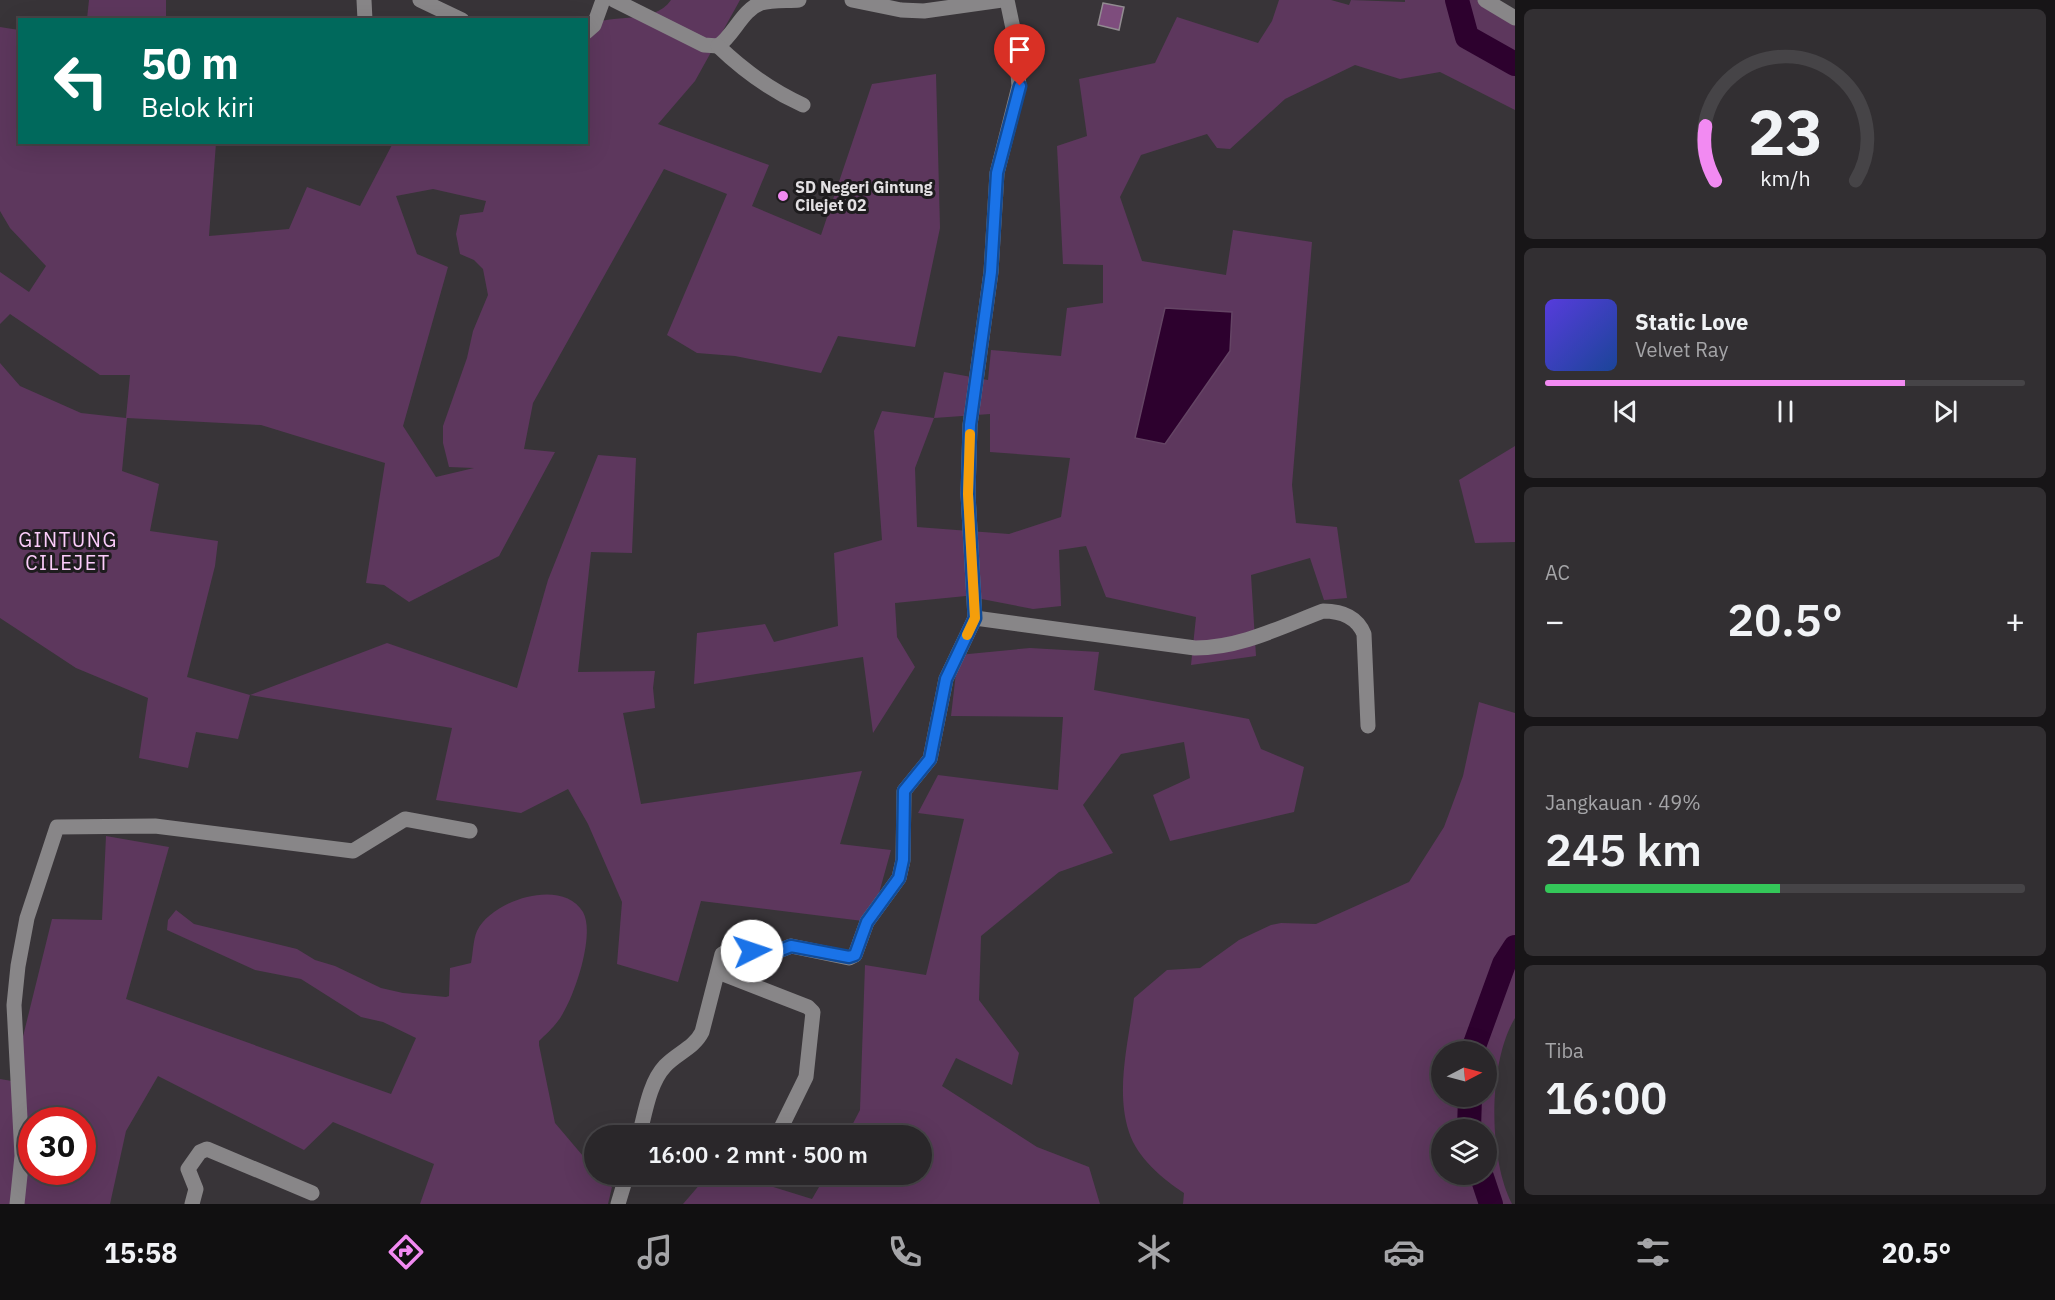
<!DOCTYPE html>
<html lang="id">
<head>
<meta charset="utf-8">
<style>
  body { margin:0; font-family:"IBM Plex Sans",sans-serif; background:#322f32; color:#f1f3f6; height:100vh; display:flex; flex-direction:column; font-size:22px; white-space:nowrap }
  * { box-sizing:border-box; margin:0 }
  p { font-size:20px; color:#a5a5a8 }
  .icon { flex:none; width:33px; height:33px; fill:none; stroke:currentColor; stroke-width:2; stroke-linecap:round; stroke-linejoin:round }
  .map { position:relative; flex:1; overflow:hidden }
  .sheet { display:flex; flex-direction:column; gap:9px; padding:9px; background:#171517; width:540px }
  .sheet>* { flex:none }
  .hud { position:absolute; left:18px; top:18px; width:570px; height:126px; border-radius:0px; box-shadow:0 6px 24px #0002,0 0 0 2px #464447; background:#00695c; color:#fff; overflow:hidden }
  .needle { width:39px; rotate:84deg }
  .tools { position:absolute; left:1431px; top:1041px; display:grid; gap:12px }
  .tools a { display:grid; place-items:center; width:66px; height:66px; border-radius:50%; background:#2a272a; box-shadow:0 6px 24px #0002,0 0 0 2px #464447; font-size:30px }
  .speed { position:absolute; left:18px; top:1107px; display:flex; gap:12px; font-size:30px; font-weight:700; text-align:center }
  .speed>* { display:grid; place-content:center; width:78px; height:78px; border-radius:50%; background:#2a272a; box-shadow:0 6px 24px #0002,0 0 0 2px #464447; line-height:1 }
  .speed .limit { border:9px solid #d22; background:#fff; color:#111 }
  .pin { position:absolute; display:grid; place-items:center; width:51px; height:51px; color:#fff; margin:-62px -26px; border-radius:50% 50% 50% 0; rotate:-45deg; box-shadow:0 0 6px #0007 }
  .pin .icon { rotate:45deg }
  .me { position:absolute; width:66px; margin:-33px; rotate:86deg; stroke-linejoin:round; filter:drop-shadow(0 0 4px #0008) }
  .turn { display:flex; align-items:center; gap:21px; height:126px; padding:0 24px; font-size:27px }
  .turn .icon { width:78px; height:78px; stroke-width:2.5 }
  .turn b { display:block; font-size:42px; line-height:51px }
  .big { font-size:45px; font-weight:600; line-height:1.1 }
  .sheet .card { flex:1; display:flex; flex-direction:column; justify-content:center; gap:9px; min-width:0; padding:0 21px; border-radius:9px; background:#322f32 }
  .sheet .dial { align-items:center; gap:0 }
  .dial svg { height:156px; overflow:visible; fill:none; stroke:#464447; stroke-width:7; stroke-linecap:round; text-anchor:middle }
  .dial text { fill:#f1f3f6; stroke:none }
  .song { display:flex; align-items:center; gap:18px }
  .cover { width:72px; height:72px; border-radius:9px; background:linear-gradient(135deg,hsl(250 70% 55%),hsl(220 70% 35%)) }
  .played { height:6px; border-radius:3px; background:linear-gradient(90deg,#f28af2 75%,#464447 75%) }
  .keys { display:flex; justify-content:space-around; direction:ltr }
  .heat { display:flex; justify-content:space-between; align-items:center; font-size:33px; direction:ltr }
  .charge { height:9px; border-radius:4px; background:linear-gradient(90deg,#34c759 49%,#464447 0) }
  .trip { position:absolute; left:584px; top:1125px; width:348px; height:60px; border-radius:30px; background:#2a272a; box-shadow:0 6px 24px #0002,0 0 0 2px #464447; font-weight:600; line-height:60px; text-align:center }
  .tabs { display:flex; height:96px; justify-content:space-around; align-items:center; background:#111011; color:#a5a5a8 }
  .tabs .icon { width:42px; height:42px }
  .tabs .active { color:#f28af2 }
  .tabs b { font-size:27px; color:#f1f3f6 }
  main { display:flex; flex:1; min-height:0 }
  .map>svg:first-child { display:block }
</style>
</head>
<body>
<main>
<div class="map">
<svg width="1515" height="1204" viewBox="0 0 1515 1204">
  <rect width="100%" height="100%" fill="#383438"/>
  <g fill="#5d375d" fill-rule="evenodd">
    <polygon points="89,0 166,0 166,19 87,19"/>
    <path d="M671,0H740L695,81L658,124L769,165L752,206L821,235L872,84L936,74L940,228L915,347L838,336L821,373L735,356L697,353L667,335L727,194L664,169L533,403L524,449L555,452L499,556L409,602L384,585L366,583L385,463L261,425L127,418L122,471L159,484L150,531L218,541L215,566L187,677L250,695L387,643L517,688L548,580L598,455L636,458L632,553L591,552L578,672L655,671L653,688L655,708L623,713L641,804L862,771L840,844L891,850L871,922L701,901L678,982L617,964L622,902L588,824L568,789L521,813L436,800L452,728L250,695L238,739L196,732L188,768L139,758L148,698L76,668L0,618V363L20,386L81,413L126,418L130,375H100L10,314L0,324V272L29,292L46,266L10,228L0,211V27L19,30L20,142L216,143L209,236L289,229L307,187L360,206L393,143L586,142L587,26C612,12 653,26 671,0ZM433,189L486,201L483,212L460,215L456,234L460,254L474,260L483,269L488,295L473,331L467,358L443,426V443L449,467L474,468L436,477L403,426L448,267L417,254L396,196Z"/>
    <path d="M1279,0H1331L1349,5L1351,0L1405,2V0H1477L1515,13V110L1440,72L1400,79L1355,65L1285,99L1230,149L1217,148L1207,134L1141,155L1120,197L1142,261L1226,275L1233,230L1312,242L1292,485L1296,523L1337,527L1347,598L1324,600L1310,558L1251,575L1256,656L1191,665L1196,617L1106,597L1086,546L1059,550L1061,606L1033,609L966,596L895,603L897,637L915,667L873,733L863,657L694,684L697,633L765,624L774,642L838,626L834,553L882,540L874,431L882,411L934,418L944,372L988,380L991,350L1061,356L1067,308L1103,303V265L1063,264L1057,146L1087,136L1079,79L1155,63L1177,17L1258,43L1272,21ZM990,414V452L1070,458L1061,517L1009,534L917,527L915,468L934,418Z"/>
    <polygon points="1515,446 1515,542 1475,543 1459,480"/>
    <polygon points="1030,648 1099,652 1094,690 1249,719 1261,749 1304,767 1294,812 1170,841 1153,795 1190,778 1184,742 1121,754 1083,805 1113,853 1059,872 981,936 979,1000 1019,1053 1012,1085 956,1058 942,1086 1037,1147 1089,1167 1100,1204 683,1204 708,1175 735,1175 812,1199 826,1175 921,1174 921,1136 847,1135 860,1110 865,965 926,975 964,819 918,813 938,775 1058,790 1063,717 951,716 958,655"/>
    <path d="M1479,702L1515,713V1018C1488,1063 1488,1157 1512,1204H1183L1184,1193C1163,1179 1137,1158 1129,1132C1115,1090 1129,1040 1134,998L1167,970L1200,968L1239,940L1271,925L1281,923L1316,924L1409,882L1444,827L1463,776ZM1442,1052H1486V1096H1442ZM1442,1130H1486V1174H1442Z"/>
    <path d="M106,836L169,847L126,999L391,1094L416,1038L383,1022L361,1017L301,979L255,970L167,930L168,920L176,910L194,924L297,949L315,960L335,966L381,988L403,993L446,997L449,996L450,968L471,963C473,954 473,940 477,931C492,900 562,877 583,912C596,935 573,1002 558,1021C553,1028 545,1035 539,1041V1045L555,1123L594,1169V1174L600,1175L612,1187L608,1204H420L434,1164L333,1122L304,1150L158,1076L126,1131L110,1204H0V1079L12,1081L52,919L102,920ZM32,1120H82V1172H32Z"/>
  </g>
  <polygon fill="#2d012e" stroke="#644464" stroke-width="1.5" points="1165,308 1232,312 1230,351 1165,444 1135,438"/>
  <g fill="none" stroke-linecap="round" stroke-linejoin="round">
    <g stroke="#2d012e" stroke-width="24">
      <polyline points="1457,0 1467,37 1515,64"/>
      <polyline points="1472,1052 1504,964 1515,947"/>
      <polyline points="1469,1130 1470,1096"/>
      <polyline points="1481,1174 1491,1204"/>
    </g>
  </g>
  <polygon fill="#7e4d7d" stroke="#928c91" stroke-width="1.5" points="1103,3 1124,7 1119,30 1098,25"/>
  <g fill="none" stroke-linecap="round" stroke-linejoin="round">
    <g stroke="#888688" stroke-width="15">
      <polyline points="364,0 365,20"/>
      <polyline points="420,0 462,20"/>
      <path d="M614,0L704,45L718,46C734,35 742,10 761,3C772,0 788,1 799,0"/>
      <polyline points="852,0 901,10 924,11 1002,0"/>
      <polyline points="1485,0 1515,18"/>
      <polyline points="586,32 594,25 603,0"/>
      <path d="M718,46C744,71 770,90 803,105"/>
      <path d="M975,618L1195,648C1240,648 1281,627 1323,611C1341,611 1357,617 1364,634L1368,726"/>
      <polyline points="718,972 808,1007 813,1012 806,1077 777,1136"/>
      <path d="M639,1136C645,1114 649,1083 665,1066C677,1053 694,1048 702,1032L722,954L733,948L771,954L791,946L849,958L855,955L867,922L899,878L903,860L904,791L930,759L946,679L975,618L968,494L970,425L991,272L997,173L1019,86L1015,38L1007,0"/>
      <polyline points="17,1204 22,1156 14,1005 18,966 27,918 57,827 155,826 353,851 405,819 470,831"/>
      <polyline points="192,1204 196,1189 188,1169 200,1152 207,1149 312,1193"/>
      <polyline points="618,1204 627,1174"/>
    </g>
  </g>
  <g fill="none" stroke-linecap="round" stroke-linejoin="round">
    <g stroke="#114b97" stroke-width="15">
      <polyline id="route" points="752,951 771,954 791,946 849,957 855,955 867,922 899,878 903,860 904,791 930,759 946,679 975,618 968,494 970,425 991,272 997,173 1020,86"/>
    </g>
    <use href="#route" stroke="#1a73e8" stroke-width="10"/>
    <polyline stroke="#f59e0b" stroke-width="10" points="967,635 975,618 968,494 970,434"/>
  </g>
  <circle fill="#f28af2" stroke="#1e1c1e" stroke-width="2" cx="783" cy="196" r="6"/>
  <g text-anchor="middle" stroke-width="6" stroke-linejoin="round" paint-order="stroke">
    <g font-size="16" font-weight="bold" fill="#e3e0e3" stroke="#1e1c1e" text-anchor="start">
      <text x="795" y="193">SD Negeri Gintung<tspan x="795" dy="18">Cilejet 02</tspan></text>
    </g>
    <g font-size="20" letter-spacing="1.5" fill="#fccdfb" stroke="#1e1c1e">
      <text x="68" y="547">GINTUNG<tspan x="68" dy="23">CILEJET</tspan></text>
    </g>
  </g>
</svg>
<div class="tools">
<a><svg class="needle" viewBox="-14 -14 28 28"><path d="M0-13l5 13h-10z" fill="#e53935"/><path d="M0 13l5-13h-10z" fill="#a5a5a8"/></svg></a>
<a><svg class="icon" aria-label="layers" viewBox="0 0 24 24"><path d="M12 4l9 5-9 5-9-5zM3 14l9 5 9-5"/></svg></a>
</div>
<div class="speed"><div class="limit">30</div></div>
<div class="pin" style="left:1020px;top:86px;background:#d93025"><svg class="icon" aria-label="arrive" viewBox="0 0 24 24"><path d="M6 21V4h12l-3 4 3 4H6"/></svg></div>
<svg class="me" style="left:752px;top:951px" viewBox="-20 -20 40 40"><circle r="19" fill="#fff"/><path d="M0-13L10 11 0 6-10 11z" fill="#1a73e8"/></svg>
<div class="trip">16:00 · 2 mnt · 500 m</div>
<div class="hud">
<div class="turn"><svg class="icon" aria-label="left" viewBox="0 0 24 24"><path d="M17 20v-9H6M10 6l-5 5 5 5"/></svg><div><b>50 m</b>Belok kiri</div></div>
</div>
</div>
<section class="sheet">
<div class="card dial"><svg viewBox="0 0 100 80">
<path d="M14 69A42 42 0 1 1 86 69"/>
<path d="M14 69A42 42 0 0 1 9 41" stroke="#f28af2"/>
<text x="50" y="56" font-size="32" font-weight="700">23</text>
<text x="50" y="72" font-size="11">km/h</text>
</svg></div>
<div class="card">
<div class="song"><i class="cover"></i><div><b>Static Love</b><p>Velvet Ray</p></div></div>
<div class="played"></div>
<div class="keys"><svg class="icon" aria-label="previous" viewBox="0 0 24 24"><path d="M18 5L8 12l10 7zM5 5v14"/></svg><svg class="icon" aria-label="pause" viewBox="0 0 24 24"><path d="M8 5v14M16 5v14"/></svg><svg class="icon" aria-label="next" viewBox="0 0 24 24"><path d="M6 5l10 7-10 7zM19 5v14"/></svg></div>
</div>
<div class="card"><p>AC</p>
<div class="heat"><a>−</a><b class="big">20.5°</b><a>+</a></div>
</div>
<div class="card"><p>Jangkauan · 49%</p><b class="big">245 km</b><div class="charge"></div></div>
<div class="card"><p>Tiba</p><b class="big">16:00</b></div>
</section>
</main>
<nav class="tabs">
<b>15:58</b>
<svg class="icon active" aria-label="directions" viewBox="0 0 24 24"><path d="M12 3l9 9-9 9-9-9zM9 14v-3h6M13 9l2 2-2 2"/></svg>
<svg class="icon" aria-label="music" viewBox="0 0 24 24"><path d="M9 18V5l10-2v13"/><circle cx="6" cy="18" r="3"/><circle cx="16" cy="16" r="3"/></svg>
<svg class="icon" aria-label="phone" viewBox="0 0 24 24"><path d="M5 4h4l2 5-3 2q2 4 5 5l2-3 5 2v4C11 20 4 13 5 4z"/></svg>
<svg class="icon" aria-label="climate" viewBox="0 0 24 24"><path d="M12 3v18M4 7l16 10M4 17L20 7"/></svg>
<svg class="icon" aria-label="car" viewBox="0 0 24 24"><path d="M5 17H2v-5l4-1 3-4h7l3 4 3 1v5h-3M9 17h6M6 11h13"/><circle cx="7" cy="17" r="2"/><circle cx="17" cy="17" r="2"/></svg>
<svg class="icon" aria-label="filters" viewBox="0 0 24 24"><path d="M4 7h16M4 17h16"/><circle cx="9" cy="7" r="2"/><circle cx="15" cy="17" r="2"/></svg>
<b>20.5°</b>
</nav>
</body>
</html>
